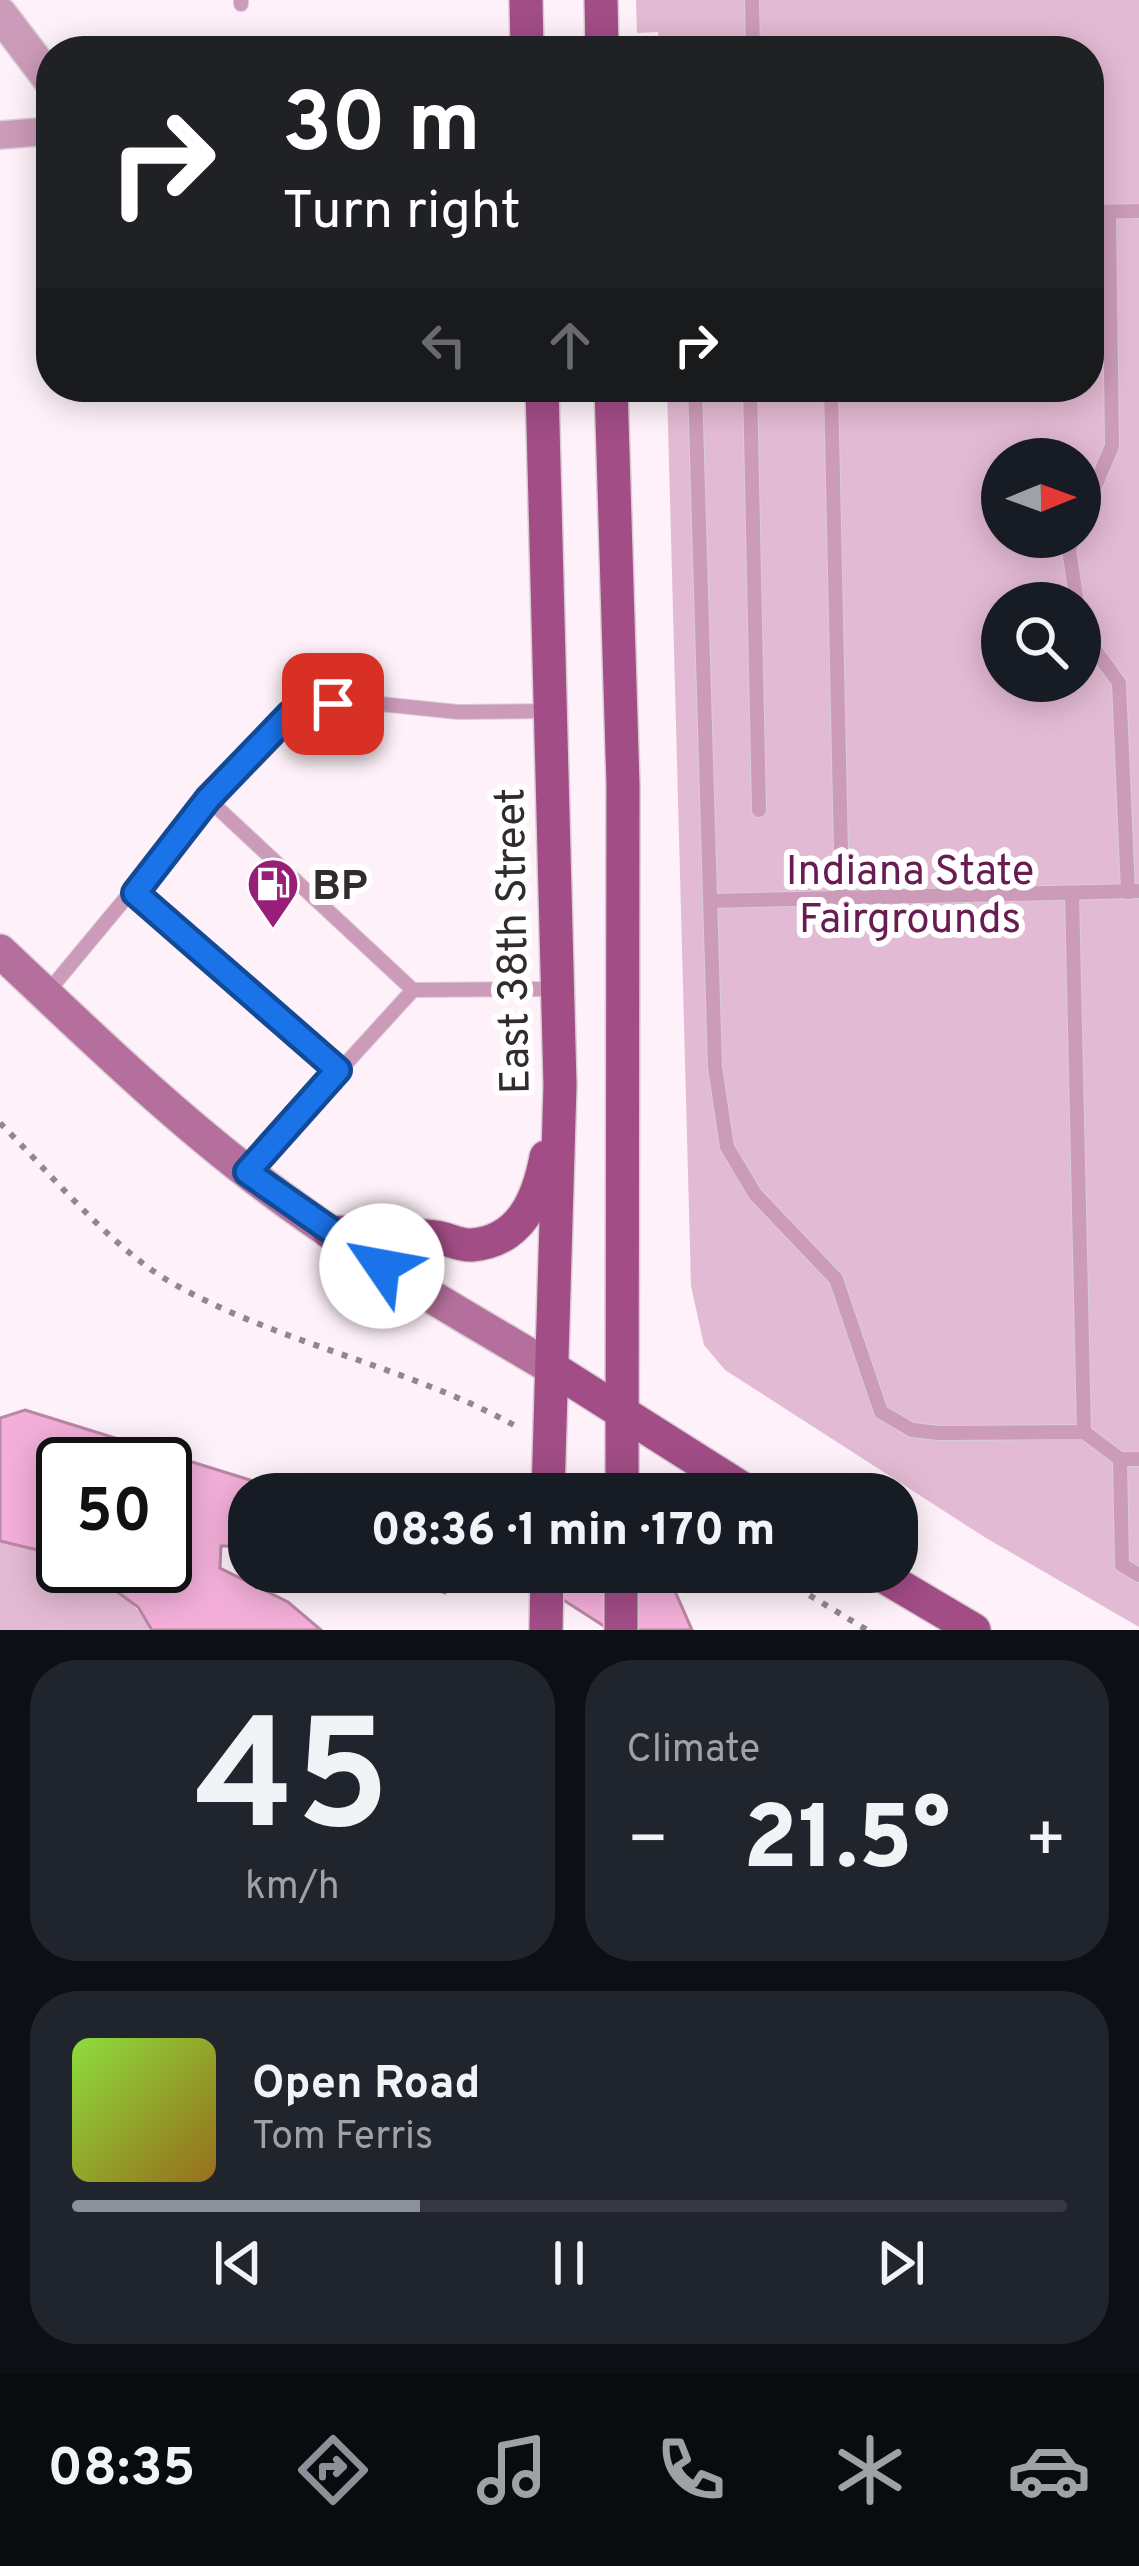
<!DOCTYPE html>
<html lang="en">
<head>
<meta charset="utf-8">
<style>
  body { margin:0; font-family:Overpass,sans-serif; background:#20242c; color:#f1f3f6; height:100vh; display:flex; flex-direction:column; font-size:45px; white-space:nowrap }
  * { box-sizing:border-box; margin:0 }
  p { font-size:39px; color:#9ea1a6 }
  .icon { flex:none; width:66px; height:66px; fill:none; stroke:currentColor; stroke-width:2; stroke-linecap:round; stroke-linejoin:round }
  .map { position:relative; height:1630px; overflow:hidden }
  .sheet { display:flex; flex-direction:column; gap:30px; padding:30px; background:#0d0f14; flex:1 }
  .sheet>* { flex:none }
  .banner { position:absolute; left:36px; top:36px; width:1068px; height:366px; border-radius:48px; box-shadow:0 6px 30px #0003; background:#202124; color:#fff; overflow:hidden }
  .needle { width:78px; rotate:89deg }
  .controls { position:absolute; left:981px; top:438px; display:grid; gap:24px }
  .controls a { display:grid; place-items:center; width:120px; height:120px; border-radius:50%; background:#171b24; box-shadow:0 6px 30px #0003; font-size:60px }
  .speed { position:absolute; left:36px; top:1437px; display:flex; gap:24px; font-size:60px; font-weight:700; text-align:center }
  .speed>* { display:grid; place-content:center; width:156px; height:156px; border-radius:50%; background:#171b24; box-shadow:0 6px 30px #0003; line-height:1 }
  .speed .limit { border:6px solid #111; border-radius:18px; background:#fff; color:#111 }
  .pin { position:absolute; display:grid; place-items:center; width:102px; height:102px; color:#fff; margin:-51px; border-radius:24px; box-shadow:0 6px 18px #0006 }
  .me { position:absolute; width:132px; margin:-66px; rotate:303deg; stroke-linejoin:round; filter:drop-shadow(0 0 9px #0008) }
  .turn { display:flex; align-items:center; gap:42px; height:252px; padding:0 48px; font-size:54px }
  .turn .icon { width:156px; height:156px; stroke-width:2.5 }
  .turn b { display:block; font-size:84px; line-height:102px }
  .lanes { display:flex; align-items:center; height:114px; padding:0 48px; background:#0003; justify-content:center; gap:60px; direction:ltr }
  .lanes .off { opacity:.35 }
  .big { font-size:90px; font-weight:800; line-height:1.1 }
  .sheet .tile { flex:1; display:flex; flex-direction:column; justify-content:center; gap:18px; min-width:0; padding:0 42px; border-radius:48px; background:#20242c }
  .sheet .dial { align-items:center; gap:0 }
  .dial b { font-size:156px; line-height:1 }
  .song { display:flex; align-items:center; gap:36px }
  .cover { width:144px; height:144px; border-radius:18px; background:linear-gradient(135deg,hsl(90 70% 55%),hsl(40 70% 35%)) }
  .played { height:12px; border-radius:6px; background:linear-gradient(90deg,#8c9099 35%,#363941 35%) }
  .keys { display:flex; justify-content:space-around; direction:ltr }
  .heat { display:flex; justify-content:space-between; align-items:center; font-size:66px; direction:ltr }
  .sheet .tiles { flex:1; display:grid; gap:30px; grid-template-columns:1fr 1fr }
  .tile:last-child { grid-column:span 2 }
  .trip { position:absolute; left:228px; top:1473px; width:690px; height:120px; border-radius:48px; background:#171b24; box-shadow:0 6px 30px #0003; font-weight:800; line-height:120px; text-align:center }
  .dock { display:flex; height:192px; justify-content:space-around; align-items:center; background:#090b0e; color:#9ea1a6 }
  .dock .icon { width:84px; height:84px }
  .dock .on { color:#8c9099 }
  .dock b { font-size:54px; color:#f1f3f6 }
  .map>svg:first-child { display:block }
</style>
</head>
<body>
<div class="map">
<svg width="1139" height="1630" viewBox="0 0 1139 1630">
  <rect width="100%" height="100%" fill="#fef1f9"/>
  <g fill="#e3bad3" fill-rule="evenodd">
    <path d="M636,0H1139V1627L986,1538L725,1370L704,1345L691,1286L667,387H1089V51H659L658,32L637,33ZM1002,459H1080V537H1002ZM1002,603H1080V681H1002Z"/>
    <path d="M0,1541L63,1556V1566C98,1566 134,1601 152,1630H0Z"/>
  </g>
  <g fill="#f3afd9" stroke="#b987a6" stroke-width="3">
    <polygon points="25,1410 295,1494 249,1494 249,1546 221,1546 220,1568 288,1602 321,1630 152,1630 138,1607 82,1566 165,1566 165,1464 63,1464 63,1556 0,1541 0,1418"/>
    <polygon points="386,1572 461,1572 445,1593"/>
    <polygon points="520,1572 628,1572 674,1589 692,1630 610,1630"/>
  </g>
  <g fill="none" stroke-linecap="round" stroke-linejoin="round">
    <g stroke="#d9cdd5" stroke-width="16">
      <g id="service">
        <polyline points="241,0 241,4"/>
        <polyline points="752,0 753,51"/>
        <polyline points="1089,212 1139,211"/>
        <polyline points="695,387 715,1067 727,1147 755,1194 836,1279 881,1412 912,1430 939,1433 1084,1432 1120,1459 1139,1459"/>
        <polyline points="750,387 759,810"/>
        <polyline points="831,387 842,898"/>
        <polyline points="1080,522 1112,446 1109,212"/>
        <polyline points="1074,537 1069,549 1077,603"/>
        <polyline points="1080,621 1082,632 1119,683 1128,892"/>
        <polyline points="208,799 413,990 558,989"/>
        <polyline points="135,893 338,1070"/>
        <polyline points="1072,893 1084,1432"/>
        <polyline points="711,901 1139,891"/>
        <polyline points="46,994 208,799 290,714 361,702 458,712 552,711"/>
        <polyline points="247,1172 413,990"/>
        <polyline points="1120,1459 1122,1565 1139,1575"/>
      </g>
    </g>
    <g stroke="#d9cdd5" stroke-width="30">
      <polyline id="minor" points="0,135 51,131"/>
    </g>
    <g stroke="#d9cdd5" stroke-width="36">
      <polyline id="tertiary" points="0,14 51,81"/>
    </g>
    <g stroke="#d9cdd5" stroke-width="36">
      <path id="secondary" d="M0,951C86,1032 172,1116 267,1187C357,1255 455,1311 552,1368"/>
    </g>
    <g stroke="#d9cdd5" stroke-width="36">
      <g id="primary">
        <polyline points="526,0 527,51"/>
        <polyline points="601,0 602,51"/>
        <polyline points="542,387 560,1085 548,1494"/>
        <polyline points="611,387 623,785 622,1494"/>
        <path d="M329,1232C364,1233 400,1233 435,1237C447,1238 459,1246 472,1245C521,1241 538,1199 546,1157"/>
        <polyline points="552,1368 751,1494"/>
        <polyline points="876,1572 974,1630"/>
        <polyline points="546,1630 547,1572"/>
        <polyline points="621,1630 621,1572"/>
      </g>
    </g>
    <g stroke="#91888e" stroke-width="6" stroke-dasharray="6 9" stroke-linecap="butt">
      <path d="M0,1123C49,1172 109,1245 167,1280C278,1345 408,1365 521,1429"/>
      <polyline points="771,1572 867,1630"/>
    </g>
    <use href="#service" stroke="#cc9bb9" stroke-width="14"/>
    <use href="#minor" stroke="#cc9bb9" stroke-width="27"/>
    <use href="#tertiary" stroke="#cc9bb9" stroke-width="33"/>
    <use href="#secondary" stroke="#b46f9c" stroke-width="33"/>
    <use href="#primary" stroke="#a24d86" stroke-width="33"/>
  </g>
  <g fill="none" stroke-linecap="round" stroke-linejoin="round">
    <g stroke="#114b97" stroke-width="30">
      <polyline id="route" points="333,704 290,714 208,799 135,893 338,1070 247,1172 382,1266"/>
    </g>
    <use href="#route" stroke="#1a73e8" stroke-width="21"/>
  </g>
  <defs>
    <g id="fuel-pin" transform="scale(2.7)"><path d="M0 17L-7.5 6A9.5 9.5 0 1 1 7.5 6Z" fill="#981e78" stroke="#fff"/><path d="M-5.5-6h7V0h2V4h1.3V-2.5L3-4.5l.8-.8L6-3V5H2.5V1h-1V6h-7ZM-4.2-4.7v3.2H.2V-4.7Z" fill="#fff"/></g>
  </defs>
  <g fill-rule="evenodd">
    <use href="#fuel-pin" x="273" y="884"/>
  </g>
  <g text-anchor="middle" stroke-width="12" stroke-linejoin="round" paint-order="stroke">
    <g font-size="42" fill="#681c52" stroke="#fff">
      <text x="910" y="884">Indiana State<tspan x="910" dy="48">Fairgrounds</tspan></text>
    </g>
    <g font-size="42" font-weight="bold" fill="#312b2f" stroke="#fff" text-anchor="start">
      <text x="312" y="899">BP</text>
    </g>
    <g font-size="42" fill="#312b2f" stroke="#fff">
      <text transform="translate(511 941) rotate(-91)" y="15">East 38th Street</text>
    </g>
  </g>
</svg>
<div class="controls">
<a><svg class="needle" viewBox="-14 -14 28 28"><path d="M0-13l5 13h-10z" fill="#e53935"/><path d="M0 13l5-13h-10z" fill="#9ea1a6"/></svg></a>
<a><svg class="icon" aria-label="search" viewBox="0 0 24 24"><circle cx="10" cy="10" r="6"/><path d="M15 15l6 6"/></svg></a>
</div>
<div class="speed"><div class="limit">50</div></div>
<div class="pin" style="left:333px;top:704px;background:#d93025"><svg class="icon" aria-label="arrive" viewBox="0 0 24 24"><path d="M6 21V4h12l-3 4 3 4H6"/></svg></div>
<svg class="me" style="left:382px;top:1266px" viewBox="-20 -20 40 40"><circle r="19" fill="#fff"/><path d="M0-13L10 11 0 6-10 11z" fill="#1a73e8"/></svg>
<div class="trip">08:36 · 1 min · 170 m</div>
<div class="banner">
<div class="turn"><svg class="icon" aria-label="right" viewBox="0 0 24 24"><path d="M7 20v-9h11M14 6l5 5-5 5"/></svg><div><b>30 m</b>Turn right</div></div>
<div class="lanes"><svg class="icon off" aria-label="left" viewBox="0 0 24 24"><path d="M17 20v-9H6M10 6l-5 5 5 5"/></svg><svg class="icon off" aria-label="ahead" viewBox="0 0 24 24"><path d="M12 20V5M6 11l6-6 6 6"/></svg><svg class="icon" aria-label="right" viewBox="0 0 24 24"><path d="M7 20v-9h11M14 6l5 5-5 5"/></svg></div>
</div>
</div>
<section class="sheet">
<div class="tiles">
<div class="tile dial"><b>45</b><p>km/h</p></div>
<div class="tile"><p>Climate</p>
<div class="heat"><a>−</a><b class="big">21.5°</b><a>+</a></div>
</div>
<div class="tile">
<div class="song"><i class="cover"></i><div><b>Open Road</b><p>Tom Ferris</p></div></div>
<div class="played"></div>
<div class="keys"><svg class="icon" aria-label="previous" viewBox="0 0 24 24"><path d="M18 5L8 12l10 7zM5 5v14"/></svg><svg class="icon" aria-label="pause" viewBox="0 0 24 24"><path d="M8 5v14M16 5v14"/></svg><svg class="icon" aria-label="next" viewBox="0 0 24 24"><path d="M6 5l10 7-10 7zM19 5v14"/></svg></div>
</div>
</div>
</section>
<nav class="dock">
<b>08:35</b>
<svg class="icon on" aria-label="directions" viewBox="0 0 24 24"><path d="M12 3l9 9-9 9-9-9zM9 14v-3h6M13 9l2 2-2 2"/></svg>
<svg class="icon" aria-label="music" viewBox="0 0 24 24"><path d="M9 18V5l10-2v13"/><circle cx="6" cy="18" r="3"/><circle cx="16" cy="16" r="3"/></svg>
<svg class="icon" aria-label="phone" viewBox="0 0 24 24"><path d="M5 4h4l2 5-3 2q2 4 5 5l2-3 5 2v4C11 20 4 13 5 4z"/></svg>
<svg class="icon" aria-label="climate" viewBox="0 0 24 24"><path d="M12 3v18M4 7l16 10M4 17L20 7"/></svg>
<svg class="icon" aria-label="car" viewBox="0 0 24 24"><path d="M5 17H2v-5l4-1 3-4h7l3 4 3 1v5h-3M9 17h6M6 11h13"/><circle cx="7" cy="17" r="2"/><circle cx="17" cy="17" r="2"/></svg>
</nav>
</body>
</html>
